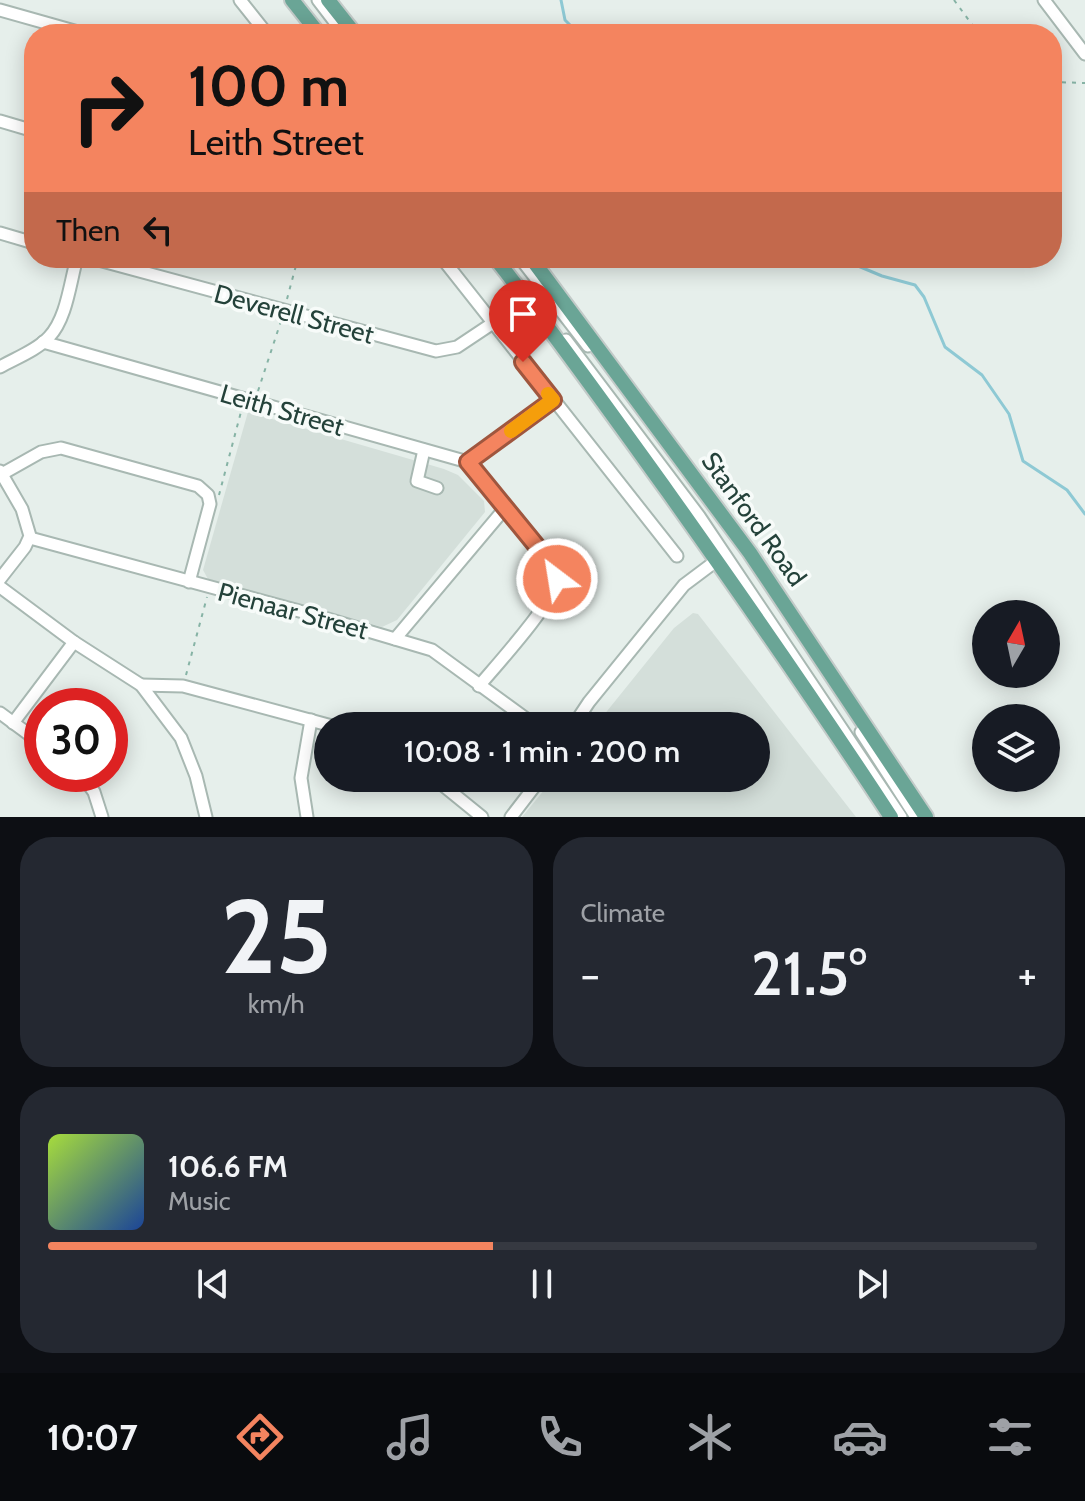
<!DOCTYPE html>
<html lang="en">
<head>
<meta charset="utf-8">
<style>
  body { margin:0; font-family:Cabin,sans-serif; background:#242831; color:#f1f3f6; height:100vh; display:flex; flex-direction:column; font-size:30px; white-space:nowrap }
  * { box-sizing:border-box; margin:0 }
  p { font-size:26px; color:#9ea1a6 }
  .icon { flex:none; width:44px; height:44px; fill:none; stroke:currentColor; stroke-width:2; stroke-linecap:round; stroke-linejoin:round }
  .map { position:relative; height:817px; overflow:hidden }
  .panel { display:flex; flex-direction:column; gap:20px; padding:20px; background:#0d0f14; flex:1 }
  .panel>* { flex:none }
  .guide { position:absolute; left:24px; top:24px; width:1038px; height:244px; border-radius:32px; box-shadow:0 4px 20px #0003; background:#f4845f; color:#111; overflow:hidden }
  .needle { width:52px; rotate:9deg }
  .fabs { position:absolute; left:972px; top:600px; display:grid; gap:16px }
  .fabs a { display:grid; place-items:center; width:88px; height:88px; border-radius:50%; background:#171b24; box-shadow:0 4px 20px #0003; font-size:40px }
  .speed { position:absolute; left:24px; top:688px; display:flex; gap:16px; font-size:40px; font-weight:700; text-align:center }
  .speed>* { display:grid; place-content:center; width:104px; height:104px; border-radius:50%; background:#171b24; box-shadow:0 4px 20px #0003; line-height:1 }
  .speed .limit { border:12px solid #d22; background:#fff; color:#111 }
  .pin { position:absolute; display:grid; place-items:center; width:68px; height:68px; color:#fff; margin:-82px -34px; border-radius:50% 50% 50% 0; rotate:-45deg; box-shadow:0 0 8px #0007 }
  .pin .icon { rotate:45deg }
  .me { position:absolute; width:88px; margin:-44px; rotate:329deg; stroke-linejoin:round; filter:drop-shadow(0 0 6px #0008) }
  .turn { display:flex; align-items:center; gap:28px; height:168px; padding:0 32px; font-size:36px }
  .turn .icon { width:104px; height:104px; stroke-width:2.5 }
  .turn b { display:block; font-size:56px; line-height:68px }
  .then { display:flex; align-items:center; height:76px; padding:0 32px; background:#0003; gap:16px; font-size:30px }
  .big { font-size:60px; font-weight:600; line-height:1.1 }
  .panel .card { flex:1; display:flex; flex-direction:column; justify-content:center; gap:12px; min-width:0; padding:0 28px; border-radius:32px; background:#242831 }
  .panel .dial { align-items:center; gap:0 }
  .dial b { font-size:104px; line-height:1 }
  .song { display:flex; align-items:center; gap:24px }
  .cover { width:96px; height:96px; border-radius:12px; background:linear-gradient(135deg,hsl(80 70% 55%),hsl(220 70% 35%)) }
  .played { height:8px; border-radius:4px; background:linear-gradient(90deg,#f4845f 45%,#363941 45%) }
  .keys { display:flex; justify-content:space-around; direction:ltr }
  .heat { display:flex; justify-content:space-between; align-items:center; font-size:44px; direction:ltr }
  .panel .tiles { flex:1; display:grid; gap:20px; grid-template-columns:1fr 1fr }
  .card:last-child { grid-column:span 2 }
  .trip { position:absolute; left:314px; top:712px; width:456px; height:80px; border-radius:40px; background:#171b24; box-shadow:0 4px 20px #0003; font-weight:600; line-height:80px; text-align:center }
  .tab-bar { display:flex; height:128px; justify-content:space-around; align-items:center; background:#090b0e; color:#9ea1a6 }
  .tab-bar .icon { width:56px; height:56px }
  .tab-bar .active { color:#f4845f }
  .tab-bar b { font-size:36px; color:#f1f3f6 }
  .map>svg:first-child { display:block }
</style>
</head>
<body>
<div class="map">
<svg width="1085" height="817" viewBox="0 0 1085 817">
  <rect width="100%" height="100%" fill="#e6efeb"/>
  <g fill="#d4dfda">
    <polygon points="248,412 444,469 458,475 484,501 485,512 397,620 382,627 208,579 203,570"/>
    <polygon points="693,613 698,614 856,817 522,817 554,778 756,778 756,726 595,726 674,628"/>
  </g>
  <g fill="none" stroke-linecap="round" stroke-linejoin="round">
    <g stroke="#8ec9d4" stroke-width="3">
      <polyline points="561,0 565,20 579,34"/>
      <polyline points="839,258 882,276 915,285 924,297 945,347 982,375 1009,414 1023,461 1067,490 1085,514"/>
    </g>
    <g stroke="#a8b8b2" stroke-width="15">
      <g id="minor">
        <polyline points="240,0 267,34"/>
        <polyline points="318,0 344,34"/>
        <polyline points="1044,0 1085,54"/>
        <polyline points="0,10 85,34"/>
        <polyline points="0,121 34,131"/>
        <polyline points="0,233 34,243"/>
        <polyline points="91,258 436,351 457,347 493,323"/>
        <polyline points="442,258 677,556"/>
        <polyline points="520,258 588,346"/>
        <polyline points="566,340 699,516 901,817"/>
        <polyline points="43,342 468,462 553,400"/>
        <path d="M0,367C16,358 37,350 49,337C67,318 70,282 77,258"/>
        <polyline points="424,450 417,481 437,488"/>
        <path d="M468,462C485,482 557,560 556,581C556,600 494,668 479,686"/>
        <polyline points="0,471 22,509 30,536 25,547 0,579"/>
        <polyline points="2,474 41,452 61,448 198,486 208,495 210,504 189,582"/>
        <polyline points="30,538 314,615 432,650 536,726"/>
        <polyline points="0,587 74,642 141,685 181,738 196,776 206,817"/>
        <polyline points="395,639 506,507"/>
        <polyline points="141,685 183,686 332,726"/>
        <polyline points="0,713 42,744"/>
        <polyline points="13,723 74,642"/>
        <polyline points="573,726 589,702 684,585 716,561"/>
        <polyline points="861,732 916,817"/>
        <polyline points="81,774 94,792 102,817"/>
        <polyline points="434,778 482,817"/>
        <polyline points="307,817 301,778 311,720"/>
        <polyline points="511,817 541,778"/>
      </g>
    </g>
    <g stroke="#c2cac8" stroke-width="18">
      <g id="major">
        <polyline points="292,0 319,34"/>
        <polyline points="328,0 355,34"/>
        <path d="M495,258C555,334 611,413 668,492C744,599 819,707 891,817"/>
        <polyline points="531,258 750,553 926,817"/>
      </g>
    </g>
    <g stroke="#86b3a5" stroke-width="2" stroke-dasharray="4 6" stroke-linecap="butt">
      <polyline points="954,0 979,34"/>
      <polyline points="1052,82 1085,83"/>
      <polyline points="287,299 298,258"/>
      <polyline points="258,391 281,321"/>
      <polyline points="219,495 242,408"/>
      <polyline points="186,675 207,597"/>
    </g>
    <use href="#minor" stroke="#fff" stroke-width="11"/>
    <use href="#major" stroke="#6aa596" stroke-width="14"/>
  </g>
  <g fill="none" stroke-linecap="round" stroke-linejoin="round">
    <g stroke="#9f563e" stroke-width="20">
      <polyline id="route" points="523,362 553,400 468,462 548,560 557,579"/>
    </g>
    <use href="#route" stroke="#f4845f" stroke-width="14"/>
    <polyline stroke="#f59e0b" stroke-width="14" points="511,431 553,400 548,394"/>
  </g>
  <g text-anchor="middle" stroke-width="7" stroke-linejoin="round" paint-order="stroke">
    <g font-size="26" fill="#24423a" stroke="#f7fbf9">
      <text transform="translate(294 314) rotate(15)" y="9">Deverell Street</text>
      <text transform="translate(282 410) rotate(16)" y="9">Leith Street</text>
      <text transform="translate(754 519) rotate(54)" y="9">Stanford Road</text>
      <text transform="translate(293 611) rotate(15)" y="9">Pienaar Street</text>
    </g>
  </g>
</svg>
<div class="fabs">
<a><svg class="needle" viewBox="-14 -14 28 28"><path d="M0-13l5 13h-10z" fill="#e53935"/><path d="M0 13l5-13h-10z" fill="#9ea1a6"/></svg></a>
<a><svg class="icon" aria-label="layers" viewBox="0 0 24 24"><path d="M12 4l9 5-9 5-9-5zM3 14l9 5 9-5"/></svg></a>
</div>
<div class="speed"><div class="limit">30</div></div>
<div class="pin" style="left:523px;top:362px;background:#d93025"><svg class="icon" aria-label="arrive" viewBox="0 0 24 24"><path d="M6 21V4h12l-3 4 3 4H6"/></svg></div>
<svg class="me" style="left:557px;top:579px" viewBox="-20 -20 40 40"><circle r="17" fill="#f4845f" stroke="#fff" stroke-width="3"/><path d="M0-11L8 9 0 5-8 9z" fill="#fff"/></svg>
<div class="trip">10:08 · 1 min · 200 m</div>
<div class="guide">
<div class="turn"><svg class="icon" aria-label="right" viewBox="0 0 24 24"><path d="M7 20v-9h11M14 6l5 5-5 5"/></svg><div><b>100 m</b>Leith Street</div></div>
<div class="then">Then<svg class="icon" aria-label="left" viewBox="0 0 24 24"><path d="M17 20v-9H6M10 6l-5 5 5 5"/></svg></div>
</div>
</div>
<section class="panel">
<div class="tiles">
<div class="card dial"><b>25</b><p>km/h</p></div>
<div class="card"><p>Climate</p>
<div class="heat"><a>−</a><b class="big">21.5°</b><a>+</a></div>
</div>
<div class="card">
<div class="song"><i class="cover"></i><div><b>106.6 FM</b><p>Music</p></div></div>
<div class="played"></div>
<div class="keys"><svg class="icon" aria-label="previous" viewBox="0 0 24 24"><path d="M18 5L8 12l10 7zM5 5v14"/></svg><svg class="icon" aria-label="pause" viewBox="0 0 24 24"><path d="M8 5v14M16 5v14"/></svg><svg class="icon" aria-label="next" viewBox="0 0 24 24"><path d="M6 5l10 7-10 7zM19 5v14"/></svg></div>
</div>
</div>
</section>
<nav class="tab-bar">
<b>10:07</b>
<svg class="icon active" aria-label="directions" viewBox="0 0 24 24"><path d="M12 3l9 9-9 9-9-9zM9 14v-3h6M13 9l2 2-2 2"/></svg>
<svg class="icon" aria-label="music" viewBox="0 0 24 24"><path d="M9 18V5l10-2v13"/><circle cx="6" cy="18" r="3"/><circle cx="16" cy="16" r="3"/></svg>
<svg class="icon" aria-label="phone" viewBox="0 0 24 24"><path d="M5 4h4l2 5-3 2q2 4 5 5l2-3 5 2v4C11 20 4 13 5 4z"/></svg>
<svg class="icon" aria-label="climate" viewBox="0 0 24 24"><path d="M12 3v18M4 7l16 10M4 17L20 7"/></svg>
<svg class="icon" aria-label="car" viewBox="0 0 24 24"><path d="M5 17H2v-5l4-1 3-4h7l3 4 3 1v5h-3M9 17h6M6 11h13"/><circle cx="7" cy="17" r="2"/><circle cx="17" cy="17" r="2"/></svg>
<svg class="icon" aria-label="filters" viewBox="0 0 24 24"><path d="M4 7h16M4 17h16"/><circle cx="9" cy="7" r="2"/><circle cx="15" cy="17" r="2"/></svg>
</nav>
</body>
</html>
